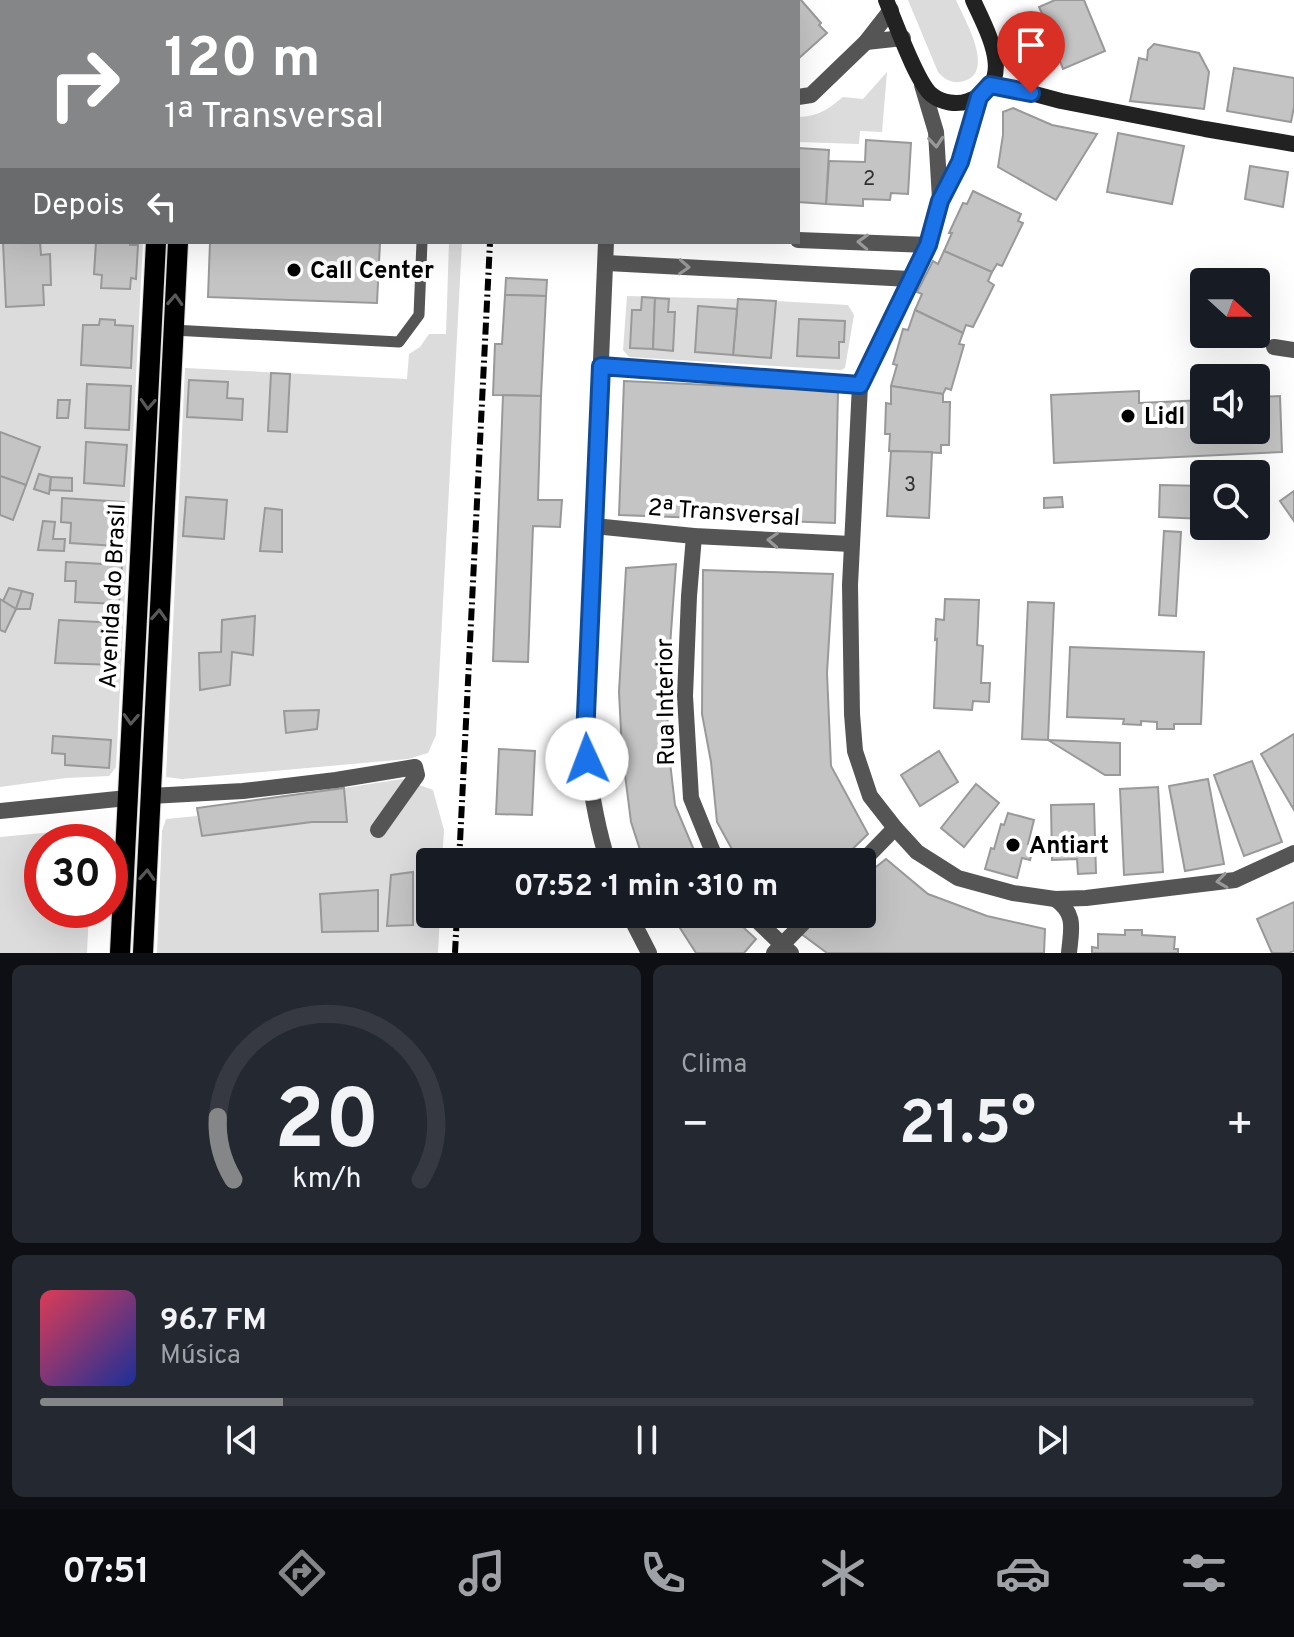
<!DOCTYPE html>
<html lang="pt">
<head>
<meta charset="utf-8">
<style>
  body { margin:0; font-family:Overpass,sans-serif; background:#242831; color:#f1f3f6; height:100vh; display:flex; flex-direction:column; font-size:30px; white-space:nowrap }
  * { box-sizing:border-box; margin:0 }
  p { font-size:26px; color:#9ea1a6 }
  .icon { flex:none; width:44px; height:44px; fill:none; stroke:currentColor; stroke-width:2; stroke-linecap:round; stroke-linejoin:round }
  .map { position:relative; height:953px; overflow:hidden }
  .sheet { display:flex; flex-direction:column; gap:12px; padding:12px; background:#0d0f14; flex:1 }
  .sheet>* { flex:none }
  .top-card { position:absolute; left:0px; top:0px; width:800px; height:244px; box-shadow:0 8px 32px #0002; background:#858687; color:#fff; overflow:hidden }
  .needle { width:52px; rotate:111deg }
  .fabs { position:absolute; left:1190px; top:268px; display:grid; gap:16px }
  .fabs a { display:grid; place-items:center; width:80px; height:80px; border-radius:8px; background:#171b24; box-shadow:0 8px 32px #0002; font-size:40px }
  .speed { position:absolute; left:24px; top:824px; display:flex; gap:16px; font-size:40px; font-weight:700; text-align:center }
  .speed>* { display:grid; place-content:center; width:104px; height:104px; border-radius:50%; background:#171b24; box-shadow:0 8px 32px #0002; line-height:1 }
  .speed .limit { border:12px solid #d22; background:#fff; color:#111 }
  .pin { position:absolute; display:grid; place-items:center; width:68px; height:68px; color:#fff; margin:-82px -34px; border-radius:50% 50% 50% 0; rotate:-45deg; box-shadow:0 0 8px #0007 }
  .pin .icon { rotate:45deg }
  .me { position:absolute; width:88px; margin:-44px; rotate:358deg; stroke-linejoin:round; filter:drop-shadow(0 0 6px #0008) }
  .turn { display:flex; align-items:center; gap:28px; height:168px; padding:0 32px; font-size:36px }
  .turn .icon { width:104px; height:104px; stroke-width:2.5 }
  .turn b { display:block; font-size:56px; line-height:68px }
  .then { display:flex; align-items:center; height:76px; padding:0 32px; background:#0003; gap:16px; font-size:30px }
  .big { font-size:60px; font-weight:700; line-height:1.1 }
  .sheet .widget { flex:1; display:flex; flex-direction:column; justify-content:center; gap:12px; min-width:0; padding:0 28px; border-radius:12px; background:#242831 }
  .sheet .dial { align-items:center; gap:0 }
  .dial svg { height:208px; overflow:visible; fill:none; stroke:#363941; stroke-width:7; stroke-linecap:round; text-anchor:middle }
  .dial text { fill:#f1f3f6; stroke:none }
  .song { display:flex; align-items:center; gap:24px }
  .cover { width:96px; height:96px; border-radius:12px; background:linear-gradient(135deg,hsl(350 70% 55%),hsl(230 70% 35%)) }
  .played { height:8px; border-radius:4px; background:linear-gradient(90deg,#858687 20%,#363941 20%) }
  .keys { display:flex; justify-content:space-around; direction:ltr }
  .heat { display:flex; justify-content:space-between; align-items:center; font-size:44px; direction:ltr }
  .sheet .tiles { flex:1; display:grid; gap:12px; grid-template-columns:1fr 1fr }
  .widget:last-child { grid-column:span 2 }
  .trip { position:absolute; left:416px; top:848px; width:460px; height:80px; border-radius:8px; background:#171b24; box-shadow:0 8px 32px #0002; font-weight:700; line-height:80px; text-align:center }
  .dock { display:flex; height:128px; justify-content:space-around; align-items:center; background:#090b0e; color:#9ea1a6 }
  .dock .icon { width:56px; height:56px }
  .dock .on { color:#858687 }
  .dock b { font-size:36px; color:#f1f3f6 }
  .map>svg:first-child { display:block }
</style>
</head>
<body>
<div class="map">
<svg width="1294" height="953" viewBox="0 0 1294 953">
  <rect width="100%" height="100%" fill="#fff"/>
  <g fill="#dcdcdc">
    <path d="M908,0H956C964,19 999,76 960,82C951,83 944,79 938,72Z"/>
    <path d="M887,72L882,132L860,131L859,144L798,142V117C819,116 827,110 843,97L863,99Z"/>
    <polygon points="2,159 2,242 143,242 116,767 109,776 66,778 0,787 0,160"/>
    <polygon points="449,242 462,242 436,735 428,753 408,759 182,779 166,777 185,368 407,379 409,354 420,347 429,334 446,334"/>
    <polygon points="627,296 738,299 848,305 854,315 845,368 841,370 629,357 623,350"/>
    <polygon points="402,779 433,790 444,830 442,862 430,862 430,914 440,914 438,953 157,953 162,831 166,819 197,816 203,836 312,822 347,822 344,788"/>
    <polygon points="85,829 90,833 93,842 42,842 42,910 89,910 87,953 0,953 0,837"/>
  </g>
  <g fill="#c4c4c4" stroke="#999" stroke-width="2">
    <polygon points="772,0 801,0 821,23 819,25 827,33 798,59 798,2 769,2"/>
    <polygon points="1055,0 1084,0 1105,51 1063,69 1058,56 1054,58 1048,44 1052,42 1049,35 1046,36 1040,22 1045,20 1039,7"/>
    <polygon points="1154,44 1199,53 1209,72 1204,109 1130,101 1139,58 1147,60 1148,50"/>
    <polygon points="1234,68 1294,78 1294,107 1291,122 1227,111"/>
    <polygon points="1013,108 1052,125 1097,134 1056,200 998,167 1003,135 1003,112"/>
    <polygon points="1118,133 1184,146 1172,204 1107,192"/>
    <polygon points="866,140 911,143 908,194 891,193 890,200 863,199 863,206 826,204 829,161 865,162"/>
    <polygon points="798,148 829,150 826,204 798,202"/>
    <polygon points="1250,166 1288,172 1283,207 1245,199"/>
    <polygon points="973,191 1021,214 1018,221 1023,223 1002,266 997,264 992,272 944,251 952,233 949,233 963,203 967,204"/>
    <polygon points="3,242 40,242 41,255 50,254 51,285 43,285 44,305 6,307"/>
    <polygon points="96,242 130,242 130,245 138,245 136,279 131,278 130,289 101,288 102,275 94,274"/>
    <polygon points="210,242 380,242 377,303 208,297"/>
    <polygon points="944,251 992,272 988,281 994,285 973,327 966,325 963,333 915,310 922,294 917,292 933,261 938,264"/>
    <polygon points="506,278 547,280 546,296 505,295"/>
    <polygon points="505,295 546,296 541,396 493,395 495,344 502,344"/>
    <polygon points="642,297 655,298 653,349 630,348 632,310 641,310"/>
    <polygon points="655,298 669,299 668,312 675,312 673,351 653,349"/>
    <polygon points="738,299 776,301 771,358 733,355"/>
    <polygon points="698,306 737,309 733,355 695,352"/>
    <polygon points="915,310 963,333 959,344 964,345 951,390 946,388 943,394 891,386 897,365 893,364 903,329 908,330"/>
    <polygon points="100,319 115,320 115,325 133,326 131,368 81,365 83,325 99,325"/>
    <polygon points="799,319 845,321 844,342 839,342 839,358 797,356"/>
    <polygon points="271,373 290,374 287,432 268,431"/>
    <polygon points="189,380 228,382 227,398 243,399 242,420 187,417"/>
    <polygon points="624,381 838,391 835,523 619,515"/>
    <polygon points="87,384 131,386 129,430 85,428"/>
    <polygon points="891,386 943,394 943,402 950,402 949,445 941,445 941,453 889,451 890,434 885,434 886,403 891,404"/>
    <polygon points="1139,391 1139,403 1204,400 1204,430 1256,430 1256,397 1280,396 1282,452 1054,463 1051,395"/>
    <polygon points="503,395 541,396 538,500 562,500 560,527 533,526 528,662 493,661"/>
    <polygon points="58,400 70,400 68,418 57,418"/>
    <polygon points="0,432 40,447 26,485 0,476"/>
    <polygon points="86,442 127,445 124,486 84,483"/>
    <polygon points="891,451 932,452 929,518 887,516"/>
    <polygon points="39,474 51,477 49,494 34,489"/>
    <polygon points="0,476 26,485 13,520 0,515"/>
    <polygon points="51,477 72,478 72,491 50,490"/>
    <polygon points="1160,485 1204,486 1204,519 1159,517"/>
    <polygon points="1294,491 1294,521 1280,501"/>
    <polygon points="186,497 227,500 224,539 183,536"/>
    <polygon points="1062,497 1063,507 1044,508 1044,498"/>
    <polygon points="62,498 124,502 122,536 117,536 116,546 70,543 71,523 61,522"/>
    <polygon points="265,508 282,510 282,552 260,551"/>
    <polygon points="43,521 55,522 53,539 65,539 64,551 38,550"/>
    <polygon points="1164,531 1181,532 1176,616 1159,615"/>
    <polygon points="66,562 122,565 119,604 75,602 76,581 65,581"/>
    <polygon points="676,564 667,687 668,745 675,805 699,862 644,862 631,822 622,751 619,692 626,568"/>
    <polygon points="703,570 833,574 827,673 831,766 868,834 839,862 739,862 717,822 711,762 702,714"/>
    <polygon points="9,588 22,591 16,609 3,601"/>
    <polygon points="22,591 33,594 30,609 16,609"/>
    <polygon points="0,599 16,609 5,632 0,630"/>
    <polygon points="945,599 979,600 977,645 983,646 981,683 990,683 989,702 973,701 972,710 934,708 937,639 935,640 936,619 944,620"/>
    <polygon points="1028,602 1054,603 1048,740 1022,739"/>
    <polygon points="255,616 253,655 232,652 230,685 200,690 199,653 221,652 222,620"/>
    <polygon points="59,620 118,623 116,665 55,663"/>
    <polygon points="1070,647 1204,652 1201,724 1174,724 1174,729 1157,729 1157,722 1141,721 1141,725 1123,724 1124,719 1067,717"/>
    <polygon points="319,710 317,729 286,733 284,711"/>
    <polygon points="1294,734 1294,810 1261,754"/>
    <polygon points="53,736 111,740 109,768 65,765 65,754 52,753"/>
    <polygon points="1048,740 1120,743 1120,775 1105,775"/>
    <polygon points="499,749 535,751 532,815 496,814"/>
    <polygon points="939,751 958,782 920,806 901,775"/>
    <polygon points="1252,761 1282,842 1244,856 1214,775"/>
    <polygon points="1208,779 1224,864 1185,871 1169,786"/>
    <polygon points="976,784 999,803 964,847 941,828"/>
    <polygon points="1158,787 1163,872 1124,875 1120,789"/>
    <polygon points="344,788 347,822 312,822 202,836 197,808"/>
    <polygon points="1094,804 1096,873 1078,874 1077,859 1052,860 1051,805"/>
    <polygon points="1008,813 1034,820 1028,844 1034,845 1030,860 1022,858 1017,878 985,869 991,848 994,849 1001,824 1004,825"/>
    <polygon points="886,859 928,894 987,916 1045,929 1044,953 827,953 796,930 816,914 862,914 862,878"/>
    <polygon points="413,872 413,925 387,926 391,875"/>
    <polygon points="378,890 378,931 322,932 320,894"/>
    <polygon points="1294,902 1294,951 1289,953 1272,953 1257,919"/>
    <polygon points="671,914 729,914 756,939 744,953 696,953"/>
    <polygon points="1125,930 1142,930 1142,935 1175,937 1174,949 1178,949 1178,953 1092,953 1092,947 1098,948 1098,934 1125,935"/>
  </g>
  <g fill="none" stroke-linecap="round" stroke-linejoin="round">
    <g stroke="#dbdbdb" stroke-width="22">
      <g id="primary">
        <polyline points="162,0 165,2"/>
        <polyline points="224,2 228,0"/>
        <polyline points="120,953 156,242"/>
        <polyline points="143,953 178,242"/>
      </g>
    </g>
    <g stroke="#555" stroke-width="11">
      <polyline points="440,2 446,0"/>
      <polyline points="173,330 399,342 419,315 422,242"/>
    </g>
    <g stroke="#555" stroke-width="16">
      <polyline points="341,0 342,2"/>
      <polyline points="577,0 578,2"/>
      <polyline points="688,0 690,2"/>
      <polyline points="615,2 617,0"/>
      <polyline points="866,42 903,38"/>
      <polyline points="922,85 936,132 940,199"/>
      <polyline points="798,97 811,95 866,42 891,10"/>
      <polyline points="979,97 960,162 940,201 928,245 860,385 850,585 852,714 855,751 870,796 895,828 917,852 958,878 1013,893 1055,899 1086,898 1235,880 1294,853"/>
      <polyline points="798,240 928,245"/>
      <path d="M606,242L585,738C589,781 595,821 608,862"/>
      <polyline points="607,263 910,279"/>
      <polyline points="1274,347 1294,350"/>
      <polyline points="601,366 860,385"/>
      <polyline points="594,526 694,536 851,544"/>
      <polyline points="694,536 689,596 685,696 691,798 717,862"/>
      <polyline points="150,796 243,791 336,780 415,767 417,775 378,830"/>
      <polyline points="0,811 127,798"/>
      <polyline points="862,862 895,828"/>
      <path d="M1055,899C1077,914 1071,930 1069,953"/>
      <polyline points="629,914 649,953"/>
      <polyline points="750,914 791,953"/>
      <polyline points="774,953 812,914"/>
    </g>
    <g stroke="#222" stroke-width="16">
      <path d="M886,0C895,21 917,84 932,95C942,103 957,105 968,101C1019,84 987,32 973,0"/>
      <polyline points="49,2 54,0"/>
      <polyline points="96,2 101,0"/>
      <polyline points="0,22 2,21"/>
      <polyline points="0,42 2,41"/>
      <polyline points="990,85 1031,93 1061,101 1205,129 1294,144"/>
    </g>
    <use href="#primary" stroke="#000" stroke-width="20"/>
    <g stroke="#000" stroke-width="6" stroke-dasharray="12 4 2 4" stroke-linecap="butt">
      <polyline points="503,2 503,0"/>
      <polyline points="459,862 490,242"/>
      <polyline points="455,953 457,914"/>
    </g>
  </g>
  <defs><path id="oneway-chevron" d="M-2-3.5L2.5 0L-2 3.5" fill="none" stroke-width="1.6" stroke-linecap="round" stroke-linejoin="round" transform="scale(2)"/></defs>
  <g stroke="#999">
    <use href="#oneway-chevron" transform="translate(936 142) rotate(85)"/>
    <use href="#oneway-chevron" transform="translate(863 242) rotate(-178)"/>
    <use href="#oneway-chevron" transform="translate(684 267) rotate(3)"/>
    <use href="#oneway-chevron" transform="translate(773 540) rotate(-177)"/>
    <use href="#oneway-chevron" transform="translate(1222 881) rotate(172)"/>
  </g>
  <g stroke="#595959">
    <use href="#oneway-chevron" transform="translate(175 300) rotate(-87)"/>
    <use href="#oneway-chevron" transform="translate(148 404) rotate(93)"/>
    <use href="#oneway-chevron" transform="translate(159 615) rotate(-87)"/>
    <use href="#oneway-chevron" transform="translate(131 719) rotate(93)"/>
    <use href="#oneway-chevron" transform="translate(147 875) rotate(-87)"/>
  </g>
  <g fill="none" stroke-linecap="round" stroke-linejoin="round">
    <g stroke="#114b97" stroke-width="20">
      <polyline id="route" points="587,759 585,738 601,366 860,385 928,245 940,201 960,162 979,97 990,85 1031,93"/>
    </g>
    <use href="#route" stroke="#1a73e8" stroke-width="14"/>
  </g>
  <g fill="#000" stroke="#fff" stroke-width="3">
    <circle cx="294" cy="270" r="8"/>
    <circle cx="1128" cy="416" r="8"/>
    <circle cx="1013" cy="845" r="8"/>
  </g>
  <g text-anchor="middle" stroke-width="8" stroke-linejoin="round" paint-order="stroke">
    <g font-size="20" fill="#313131">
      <text x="869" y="185">2</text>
      <text x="910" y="491">3</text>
    </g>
    <g font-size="24" font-weight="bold" fill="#000" stroke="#fff" text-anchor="start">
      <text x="310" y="278">Call Center</text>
      <text x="1144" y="424">Lidl</text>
      <text x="1029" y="853">Antiart</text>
    </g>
    <g font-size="24" fill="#000" stroke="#fff">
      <text transform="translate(724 512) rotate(4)" y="8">2ª Transversal</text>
      <text transform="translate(112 596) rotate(-87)" y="8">Avenida do Brasil</text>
      <text transform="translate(665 702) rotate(-91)" y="8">Rua Interior</text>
    </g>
  </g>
</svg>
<div class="fabs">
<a><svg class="needle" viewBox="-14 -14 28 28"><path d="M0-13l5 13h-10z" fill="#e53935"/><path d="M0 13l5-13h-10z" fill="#9ea1a6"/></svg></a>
<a><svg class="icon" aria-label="sound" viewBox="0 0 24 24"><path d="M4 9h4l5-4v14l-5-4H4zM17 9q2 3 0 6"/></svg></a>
<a><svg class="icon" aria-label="search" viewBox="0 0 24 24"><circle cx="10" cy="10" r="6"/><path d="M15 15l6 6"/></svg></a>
</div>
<div class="speed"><div class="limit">30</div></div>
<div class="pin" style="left:1031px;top:93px;background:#d93025"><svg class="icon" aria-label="arrive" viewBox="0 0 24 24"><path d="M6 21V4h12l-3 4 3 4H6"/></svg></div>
<svg class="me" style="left:587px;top:759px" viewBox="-20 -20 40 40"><circle r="19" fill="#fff"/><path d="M0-13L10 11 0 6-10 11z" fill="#1a73e8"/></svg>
<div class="trip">07:52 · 1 min · 310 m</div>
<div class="top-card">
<div class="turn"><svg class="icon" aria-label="right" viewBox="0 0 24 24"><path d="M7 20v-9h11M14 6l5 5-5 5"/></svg><div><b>120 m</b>1ª Transversal</div></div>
<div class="then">Depois<svg class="icon" aria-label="left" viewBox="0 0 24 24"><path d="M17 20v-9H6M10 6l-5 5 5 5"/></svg></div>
</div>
</div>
<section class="sheet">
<div class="tiles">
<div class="widget dial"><svg viewBox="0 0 100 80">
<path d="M14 69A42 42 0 1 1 86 69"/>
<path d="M14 69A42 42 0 0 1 8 45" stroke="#858687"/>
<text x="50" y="56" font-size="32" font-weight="700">20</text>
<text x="50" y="72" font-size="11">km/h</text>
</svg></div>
<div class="widget"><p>Clima</p>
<div class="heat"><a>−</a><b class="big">21.5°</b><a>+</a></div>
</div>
<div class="widget">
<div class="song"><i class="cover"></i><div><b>96.7 FM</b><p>Música</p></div></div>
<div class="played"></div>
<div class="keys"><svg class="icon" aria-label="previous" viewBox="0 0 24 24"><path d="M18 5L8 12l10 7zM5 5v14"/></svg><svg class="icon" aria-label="pause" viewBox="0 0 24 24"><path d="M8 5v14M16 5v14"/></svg><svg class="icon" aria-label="next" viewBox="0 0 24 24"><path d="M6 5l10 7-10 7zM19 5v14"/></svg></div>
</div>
</div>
</section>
<nav class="dock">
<b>07:51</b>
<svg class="icon on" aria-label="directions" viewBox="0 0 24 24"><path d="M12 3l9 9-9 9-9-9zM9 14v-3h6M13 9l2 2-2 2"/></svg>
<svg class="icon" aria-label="music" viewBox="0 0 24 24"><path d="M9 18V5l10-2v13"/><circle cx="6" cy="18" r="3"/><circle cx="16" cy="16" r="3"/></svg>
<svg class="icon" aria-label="phone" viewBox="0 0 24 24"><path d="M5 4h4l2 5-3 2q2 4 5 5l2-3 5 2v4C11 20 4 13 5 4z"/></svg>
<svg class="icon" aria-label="climate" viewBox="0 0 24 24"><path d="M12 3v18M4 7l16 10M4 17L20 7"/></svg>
<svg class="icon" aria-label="car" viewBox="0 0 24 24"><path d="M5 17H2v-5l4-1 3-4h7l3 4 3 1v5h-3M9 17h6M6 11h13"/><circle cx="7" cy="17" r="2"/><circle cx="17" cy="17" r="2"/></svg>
<svg class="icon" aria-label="filters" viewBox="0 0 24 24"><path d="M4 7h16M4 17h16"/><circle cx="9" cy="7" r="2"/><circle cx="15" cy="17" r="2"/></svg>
</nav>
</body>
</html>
